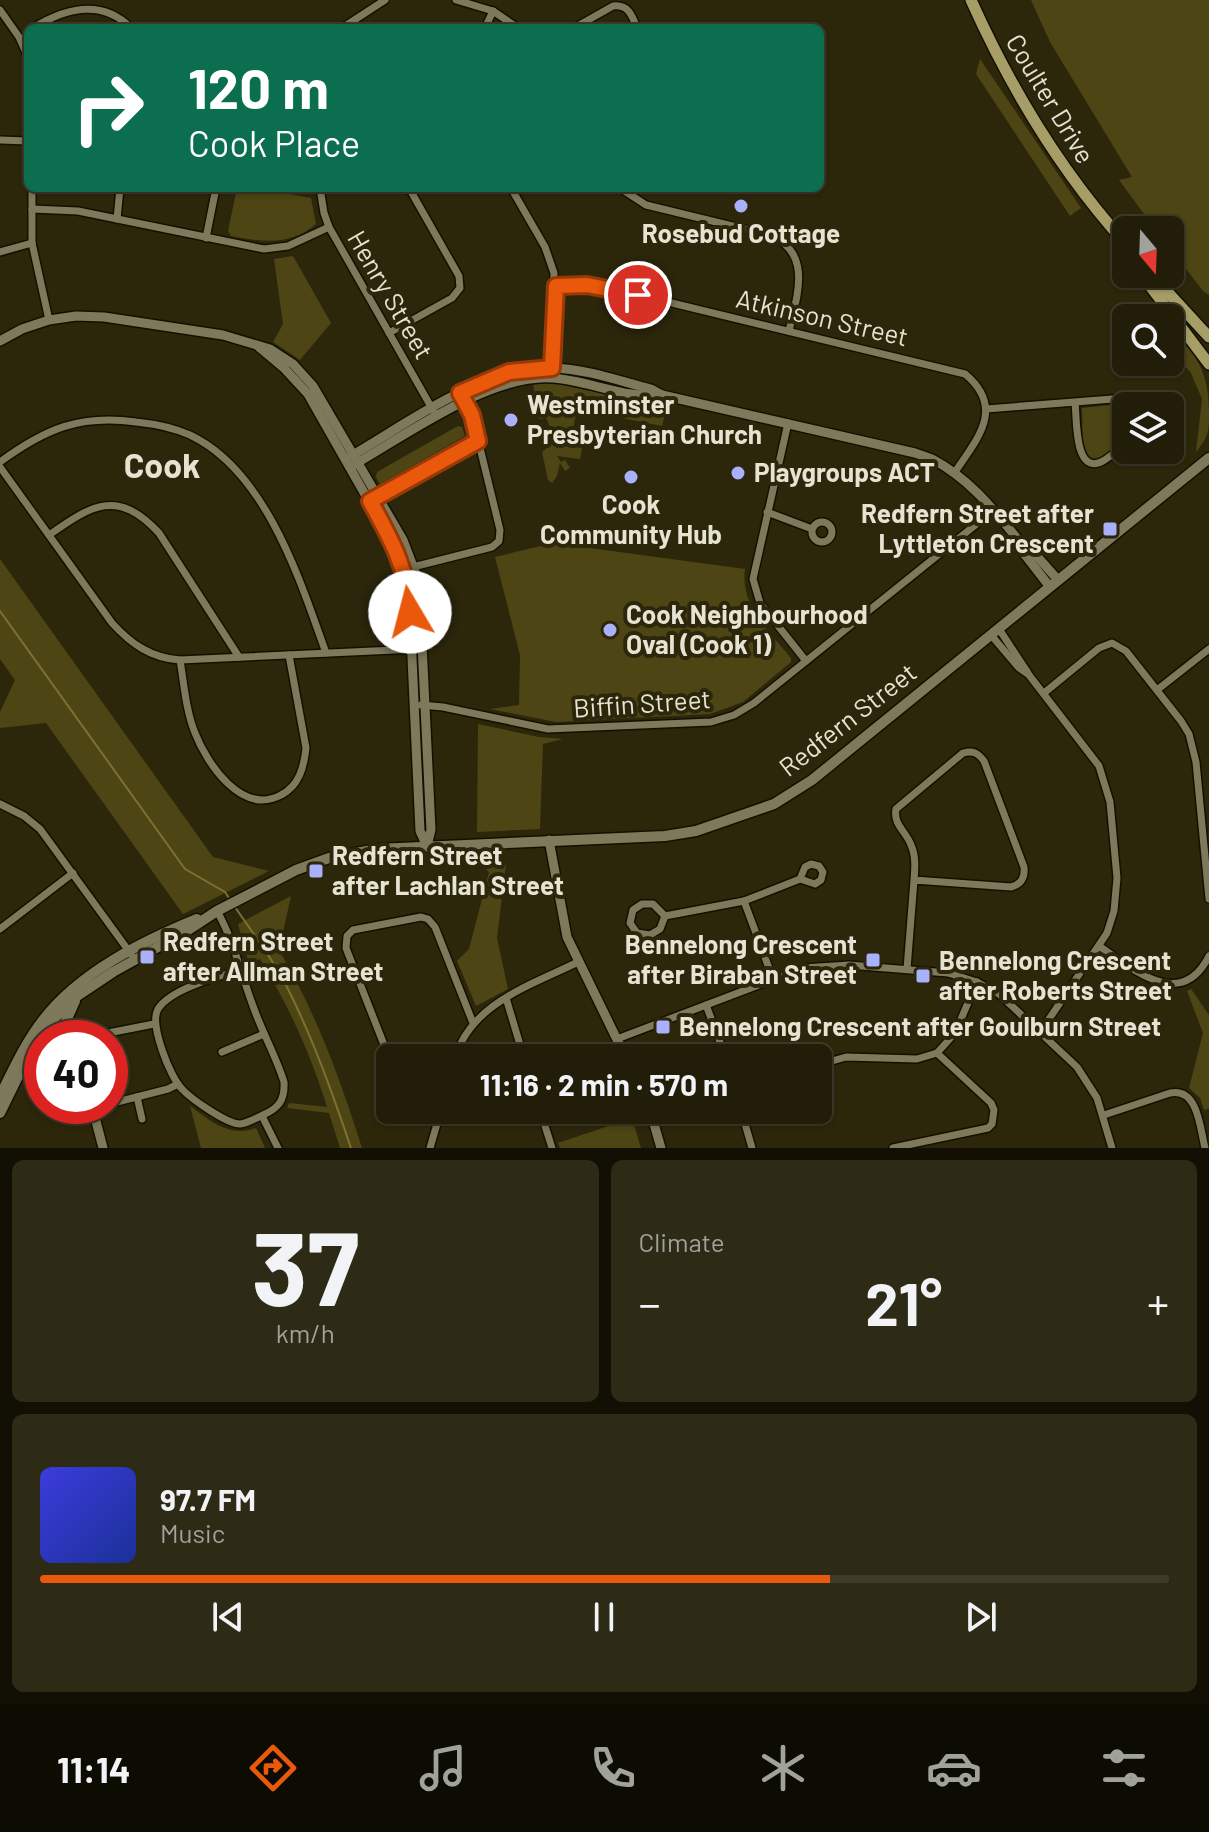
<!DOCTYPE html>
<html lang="en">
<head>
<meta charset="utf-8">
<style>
  body { margin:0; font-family:Barlow,sans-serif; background:#2d2a16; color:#f1f3f6; height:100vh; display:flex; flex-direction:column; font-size:30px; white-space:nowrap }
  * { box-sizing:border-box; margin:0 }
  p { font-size:26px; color:#a2a29c }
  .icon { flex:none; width:44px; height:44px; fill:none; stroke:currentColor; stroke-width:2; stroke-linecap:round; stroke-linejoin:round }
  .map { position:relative; height:1148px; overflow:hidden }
  .panel { display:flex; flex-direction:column; gap:12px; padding:12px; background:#121004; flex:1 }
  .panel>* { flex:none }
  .guide { position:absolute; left:24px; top:24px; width:800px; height:168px; border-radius:12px; box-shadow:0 2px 6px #0004,0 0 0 2px #3e3b29; background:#0b6e4f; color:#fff; overflow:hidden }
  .needle { width:52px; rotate:161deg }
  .fabs { position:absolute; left:1112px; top:216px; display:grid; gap:16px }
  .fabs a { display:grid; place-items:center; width:72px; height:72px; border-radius:12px; background:#211d08; box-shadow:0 2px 6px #0004,0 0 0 2px #3e3b29; font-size:40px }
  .speed { position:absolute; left:24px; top:1020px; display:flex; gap:16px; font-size:40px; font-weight:700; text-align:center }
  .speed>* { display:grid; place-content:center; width:104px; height:104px; border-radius:50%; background:#211d08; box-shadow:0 2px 6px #0004,0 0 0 2px #3e3b29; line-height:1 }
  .speed .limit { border:12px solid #d22; background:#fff; color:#111 }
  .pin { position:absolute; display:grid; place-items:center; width:68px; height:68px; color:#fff; margin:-34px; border:4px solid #fff; border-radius:50%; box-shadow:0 2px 8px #0007 }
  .me { position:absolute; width:88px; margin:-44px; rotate:352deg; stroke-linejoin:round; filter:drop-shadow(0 0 6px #0008) }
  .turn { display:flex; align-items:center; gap:28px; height:168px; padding:0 32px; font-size:36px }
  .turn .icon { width:104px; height:104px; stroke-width:2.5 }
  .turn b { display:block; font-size:56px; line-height:68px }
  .big { font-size:60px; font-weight:700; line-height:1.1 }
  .panel .card { flex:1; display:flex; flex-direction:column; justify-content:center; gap:12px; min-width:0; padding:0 28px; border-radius:12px; background:#2d2a16 }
  .panel .dial { align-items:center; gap:0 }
  .dial b { font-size:104px; line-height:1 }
  .song { display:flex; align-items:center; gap:24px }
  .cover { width:96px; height:96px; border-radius:12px; background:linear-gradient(135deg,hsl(240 70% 55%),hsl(230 70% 35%)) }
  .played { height:8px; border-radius:4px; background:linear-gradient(90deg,#ea580c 70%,#3e3b29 70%) }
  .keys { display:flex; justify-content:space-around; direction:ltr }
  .heat { display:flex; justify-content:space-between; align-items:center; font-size:44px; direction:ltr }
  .panel .tiles { flex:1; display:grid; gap:12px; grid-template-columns:1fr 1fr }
  .card:last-child { grid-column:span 2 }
  .trip { position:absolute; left:376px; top:1044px; width:456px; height:80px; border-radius:12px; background:#211d08; box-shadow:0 2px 6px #0004,0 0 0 2px #3e3b29; font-weight:700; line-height:80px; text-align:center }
  .dock { display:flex; height:128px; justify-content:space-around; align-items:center; background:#0d0c03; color:#a2a29c }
  .dock .icon { width:56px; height:56px }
  .dock .current { color:#ea580c }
  .dock b { font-size:36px; color:#f1f3f6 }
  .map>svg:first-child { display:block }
</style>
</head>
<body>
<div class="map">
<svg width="1209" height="1148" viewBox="0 0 1209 1148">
  <rect width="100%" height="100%" fill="#2c270b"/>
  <g fill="#4e4514">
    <polygon points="1031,0 1209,0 1209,295 1203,291 1170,248 1170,230 1156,230 1119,180 1132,177 1050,42"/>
    <polygon points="980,59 1081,208 1070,216 976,74"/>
    <path d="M237,188H255L311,198L316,224C291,246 261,242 231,236L228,231Z"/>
    <polygon points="293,256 331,323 300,360 273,342 283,324 274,259"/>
    <path d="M1170,323C1195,356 1209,369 1209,412C1209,432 1209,436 1196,452L1202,399L1191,373L1170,349Z"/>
    <polygon points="549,382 639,401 645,408 666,410 662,426 577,409 570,444 561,440 558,443 582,448 580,459 557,456 561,462 565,460 570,468 565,471 560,463 557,476 552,483 548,480 542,452 554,442 553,433 546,418 539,419 533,383"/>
    <path d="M1138,402L1148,406H1126V438C1114,447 1102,464 1087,457L1083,450L1082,408Z"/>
    <polygon points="458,426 462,427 465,436 380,484 376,477 377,472"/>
    <path d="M553,543L745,569C740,606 769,631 791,658V662L743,702L710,714L556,722L490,709L519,705L520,655L495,557Z"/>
    <polygon points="0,559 213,857 269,871 183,914 46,723 0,728 0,712 15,680 0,659"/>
    <polygon points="478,724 539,737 563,739 543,744 540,829 477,832"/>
    <polygon points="506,864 497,938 508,989 476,1006 457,961 469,949 489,872 483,866"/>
    <path d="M291,896L279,950C316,1013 340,1078 362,1148H340L329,1113L287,1108L289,1103L327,1107C311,1055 289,1006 260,959L249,964L238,924Z"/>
    <polygon points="1191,989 1209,1015 1209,1109 1204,1110 1200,1098 1189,1088 1203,1033 1187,991"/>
    <path d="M190,1106C211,1121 229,1138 256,1128L265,1148H201Z"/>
    <polygon points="632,1118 641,1148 560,1148 558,1143"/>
  </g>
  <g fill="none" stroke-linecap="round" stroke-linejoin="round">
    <g stroke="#7d7131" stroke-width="2">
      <polyline points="0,611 185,869 225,892 229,898"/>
      <path d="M235,907C252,932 272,958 286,985C313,1038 332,1092 351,1148"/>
    </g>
    <g stroke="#141000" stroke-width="10">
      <g id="minor">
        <polyline points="456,0 493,11 518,28"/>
        <polyline points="0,10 19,37 28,57"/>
        <path d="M33,28C69,6 103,0 131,28"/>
        <polyline points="342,28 385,0"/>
        <polyline points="485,28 493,11"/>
        <path d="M574,28L613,6C628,4 632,15 637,28"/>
        <polyline points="0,140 28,141"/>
        <polyline points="32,188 32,243 49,320"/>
        <polyline points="320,188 324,213 329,227 434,412"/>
        <polyline points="511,188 545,247 554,273 552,378"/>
        <path d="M620,188L646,205L770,235C813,253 797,296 789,331"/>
        <polyline points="32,209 78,211 264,249 288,246 329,227"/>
        <polyline points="117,219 120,188"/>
        <polyline points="206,238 216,188"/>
        <polyline points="0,252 32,243"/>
        <path d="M556,286L606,287L965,374C1006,408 977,439 955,472"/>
        <polyline points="389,333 452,298 460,288 459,276 409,188"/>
        <path d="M1075,403C1077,418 1074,474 1101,462C1110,458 1118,449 1126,442"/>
        <polyline points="986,409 1138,397 1147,400 1153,406"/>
        <polyline points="788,423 753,579 760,603 806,661"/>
        <path d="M0,462C45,429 80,414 136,422C155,424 172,427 190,435C266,471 300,580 326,653"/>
        <path d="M0,467L112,623C131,644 151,658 180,660L416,649"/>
        <polyline points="370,501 478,441"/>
        <polyline points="767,512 812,529"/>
        <circle cx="822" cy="532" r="10"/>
        <path d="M49,535C92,505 117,488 159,533L239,657"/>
        <polyline points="409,568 492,547 499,541 500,530 472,415 463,398"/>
        <polyline points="999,629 1028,673"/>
        <polyline points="991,635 1019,668 1029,675 1099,766 1110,802 1117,878 1114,911 1107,933 1041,1031"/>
        <path d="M180,660C184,684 186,711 195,733C207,764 242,816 281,795C299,786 304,767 306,748L289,655"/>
        <polyline points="1157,690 1209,649"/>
        <polyline points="1044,693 1099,648 1112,643 1126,651 1181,721 1189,734 1196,762 1209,899"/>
        <polyline points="421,705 443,707 548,729 711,722 734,715 754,703 994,510"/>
        <polyline points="0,804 24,816 40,829 131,954"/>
        <polyline points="744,901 773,979"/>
        <polygon points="642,904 653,904 665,916 660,929 650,935 637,933 630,923 633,910"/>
        <path d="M217,911C234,941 241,974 253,1006C262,1032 276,1056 284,1082C285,1100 279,1108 263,1115C256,1118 248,1123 240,1124C227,1124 191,1099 182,1089C170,1077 149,1024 158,1009C170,989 219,976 241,970"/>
        <polyline points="665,916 744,901 800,879 805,867 811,864 819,866 823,872 821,880 815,884 800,879"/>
        <polyline points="0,929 73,873"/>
        <path d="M1099,946C1133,969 1181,1012 1209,956"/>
        <path d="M907,969L914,880L1011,887C1022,884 1025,877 1024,867L984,761C978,753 973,750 963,753L896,809C893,825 906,831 911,845C916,856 915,868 914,880"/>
        <polyline points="506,998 524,1058"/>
        <polyline points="706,1005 726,1058"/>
        <polyline points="103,1034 154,1024"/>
        <polyline points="617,1039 803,968 849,965 948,973 977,982 999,994 1077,1067 1097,1098 1112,1148"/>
        <polyline points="222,1052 264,1034"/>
        <path d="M455,1058C471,1003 532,985 578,962"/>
        <polyline points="390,1060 346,948 347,936 353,930 421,917 428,919 435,927 473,1023"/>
        <polyline points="818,1065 846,1057 917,1059 937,1053 955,1033 977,982"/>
        <polyline points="137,1097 142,1119"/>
        <polyline points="113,1103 168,1089 178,1084"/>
        <polyline points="540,1110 552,1148"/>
        <polyline points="741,1110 752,1148"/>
        <path d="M1104,1115L1170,1093C1198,1087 1200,1128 1205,1148"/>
        <polyline points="262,1116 278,1148"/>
        <polyline points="430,1148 441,1110"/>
        <polyline points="893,1148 988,1128 992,1124 994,1110 991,1103 937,1053"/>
      </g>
    </g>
    <g stroke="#141000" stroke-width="12">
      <g id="tertiary">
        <polyline points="0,341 22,329 49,320 76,316 104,317 223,335 270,349 293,364 313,386 403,540 416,574 420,603 431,830 427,846"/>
        <polyline points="259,347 284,368 308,394 396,549 409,593 420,831 427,846"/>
        <path d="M351,456C410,422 483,366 553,368C586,369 619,381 651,389L662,395"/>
        <path d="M350,467C405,436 489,374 552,378C587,380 629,400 662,395L915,453L932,459C970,479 993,509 1020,542L1028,546L1058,580"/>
        <polyline points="1020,542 1022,551 1050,587"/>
        <polyline points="549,840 567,937 626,1058"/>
        <polyline points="45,1021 50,1022 70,1038"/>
        <polyline points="44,1024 59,1038"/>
        <polyline points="92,1106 103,1148"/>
        <polyline points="650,1110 661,1148"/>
      </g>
    </g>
    <g stroke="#141000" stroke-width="13">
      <g id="secondary">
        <polyline points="69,1037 66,1021 75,1001"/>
        <path d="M0,1096C13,1070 25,1043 43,1020C80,972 143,941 197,919"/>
        <polyline points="0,1113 30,1052 48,1025 74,998 113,972 185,932 217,911 296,870 329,858 377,849 665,836 696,831 774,804 812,780 1209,458"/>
      </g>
    </g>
    <g stroke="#141000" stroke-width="14">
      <g id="primary">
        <path d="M971,0C1011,89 1060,171 1126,244"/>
        <polyline points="1141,274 1209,364"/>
        <polyline points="1151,274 1209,337"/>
      </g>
    </g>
    <use href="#minor" stroke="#7e795b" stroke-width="7"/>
    <use href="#tertiary" stroke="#7e795b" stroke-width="9"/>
    <use href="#secondary" stroke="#7e795b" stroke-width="10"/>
    <use href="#primary" stroke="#a79e67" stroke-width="11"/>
  </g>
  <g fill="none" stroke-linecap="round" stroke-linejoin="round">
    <g stroke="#983908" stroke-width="20">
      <path id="route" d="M410,612C408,569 390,537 370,501L478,441L472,415L460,393L509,372L552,368L556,286L587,285L638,295"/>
    </g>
    <use href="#route" stroke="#ea580c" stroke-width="14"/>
  </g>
  <g fill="#a9b0fc" stroke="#2c270b" stroke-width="3">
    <circle cx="741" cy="206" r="8"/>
    <circle cx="511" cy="420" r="8"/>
    <circle cx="738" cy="473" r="8"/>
    <circle cx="631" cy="477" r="8"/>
    <rect x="1102" y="521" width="16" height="16" rx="4"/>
    <circle cx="610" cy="630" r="8"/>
    <rect x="308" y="863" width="16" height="16" rx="4"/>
    <rect x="139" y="949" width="16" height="16" rx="4"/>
    <rect x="865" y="952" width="16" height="16" rx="4"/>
    <rect x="915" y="968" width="16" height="16" rx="4"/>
    <rect x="655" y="1019" width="16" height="16" rx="4"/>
  </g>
  <g text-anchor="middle" stroke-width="8" stroke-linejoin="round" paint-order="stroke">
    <g font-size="26" fill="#e6e3d3" stroke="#2c270b">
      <text transform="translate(1050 99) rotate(59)" y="9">Coulter Drive</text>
      <text transform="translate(390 295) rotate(60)" y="9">Henry Street</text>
      <text transform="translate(822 318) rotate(13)" y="9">Atkinson Street</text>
      <text transform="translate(642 704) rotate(-4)" y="9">Biffin Street</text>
      <text transform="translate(848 720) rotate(-38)" y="9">Redfern Street</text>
    </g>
    <g font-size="26" font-weight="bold" fill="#e6e3d3" stroke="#2c270b" text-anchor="start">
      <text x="741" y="243" text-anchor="middle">Rosebud Cottage</text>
      <text x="527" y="414">Westminster<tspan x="527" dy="30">Presbyterian Church</tspan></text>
      <text x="754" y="482">Playgroups ACT</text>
      <text x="631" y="514" text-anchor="middle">Cook<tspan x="631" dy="30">Community Hub</tspan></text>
      <text x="1094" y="523" text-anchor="end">Redfern Street after<tspan x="1094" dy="30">Lyttleton Crescent</tspan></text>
      <text x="626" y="624">Cook Neighbourhood<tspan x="626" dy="30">Oval (Cook 1)</tspan></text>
      <text x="332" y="865">Redfern Street<tspan x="332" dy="30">after Lachlan Street</tspan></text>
      <text x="163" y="951">Redfern Street<tspan x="163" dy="30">after Allman Street</tspan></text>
      <text x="857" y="954" text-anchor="end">Bennelong Crescent<tspan x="857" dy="30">after Biraban Street</tspan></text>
      <text x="939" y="970">Bennelong Crescent<tspan x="939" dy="30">after Roberts Street</tspan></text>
      <text x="679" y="1036">Bennelong Crescent after Goulburn Street</text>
    </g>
    <g font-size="34" font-weight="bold" fill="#e6e3d3" stroke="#2c270b">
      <text x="162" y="478">Cook</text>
    </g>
  </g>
</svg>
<div class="fabs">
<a><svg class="needle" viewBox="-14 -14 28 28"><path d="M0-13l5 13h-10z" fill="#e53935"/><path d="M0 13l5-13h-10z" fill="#a2a29c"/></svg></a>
<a><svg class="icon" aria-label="search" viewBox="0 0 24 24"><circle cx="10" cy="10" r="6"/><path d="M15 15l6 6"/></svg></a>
<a><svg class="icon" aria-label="layers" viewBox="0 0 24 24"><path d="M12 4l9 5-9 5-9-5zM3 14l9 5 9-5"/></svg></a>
</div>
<div class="speed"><div class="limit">40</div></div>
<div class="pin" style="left:638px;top:295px;background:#d93025"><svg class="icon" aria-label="arrive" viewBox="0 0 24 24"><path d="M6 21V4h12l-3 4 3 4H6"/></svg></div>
<svg class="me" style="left:410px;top:612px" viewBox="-20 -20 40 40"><circle r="19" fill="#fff"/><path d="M0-13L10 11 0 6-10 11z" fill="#ea580c"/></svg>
<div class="trip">11:16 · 2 min · 570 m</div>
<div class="guide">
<div class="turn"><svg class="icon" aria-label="right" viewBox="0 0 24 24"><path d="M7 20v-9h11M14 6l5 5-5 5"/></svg><div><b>120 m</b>Cook Place</div></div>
</div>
</div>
<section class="panel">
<div class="tiles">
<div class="card dial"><b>37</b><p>km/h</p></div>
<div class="card"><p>Climate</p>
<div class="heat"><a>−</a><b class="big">21°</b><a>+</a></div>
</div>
<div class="card">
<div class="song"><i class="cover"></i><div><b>97.7 FM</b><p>Music</p></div></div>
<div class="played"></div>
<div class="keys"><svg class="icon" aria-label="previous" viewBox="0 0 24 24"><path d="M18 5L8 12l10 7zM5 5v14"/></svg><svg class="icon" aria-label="pause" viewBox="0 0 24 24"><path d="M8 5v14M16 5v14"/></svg><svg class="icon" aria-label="next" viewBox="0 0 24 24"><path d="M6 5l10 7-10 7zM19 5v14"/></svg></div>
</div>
</div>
</section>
<nav class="dock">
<b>11:14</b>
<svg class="icon current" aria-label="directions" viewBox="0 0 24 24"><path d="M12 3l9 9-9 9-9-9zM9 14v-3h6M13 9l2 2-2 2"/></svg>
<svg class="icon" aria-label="music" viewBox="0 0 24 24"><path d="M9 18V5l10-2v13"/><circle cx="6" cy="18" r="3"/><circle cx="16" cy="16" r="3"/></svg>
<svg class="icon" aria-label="phone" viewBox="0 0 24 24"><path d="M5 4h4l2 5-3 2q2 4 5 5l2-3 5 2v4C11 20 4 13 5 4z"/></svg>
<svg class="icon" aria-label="climate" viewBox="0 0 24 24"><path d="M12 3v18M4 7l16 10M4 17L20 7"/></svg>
<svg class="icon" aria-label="car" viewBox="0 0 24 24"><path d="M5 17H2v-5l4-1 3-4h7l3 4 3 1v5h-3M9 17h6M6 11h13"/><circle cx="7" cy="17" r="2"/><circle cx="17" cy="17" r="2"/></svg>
<svg class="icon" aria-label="filters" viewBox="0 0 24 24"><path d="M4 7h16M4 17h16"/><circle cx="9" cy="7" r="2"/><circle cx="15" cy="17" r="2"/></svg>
</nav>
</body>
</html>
